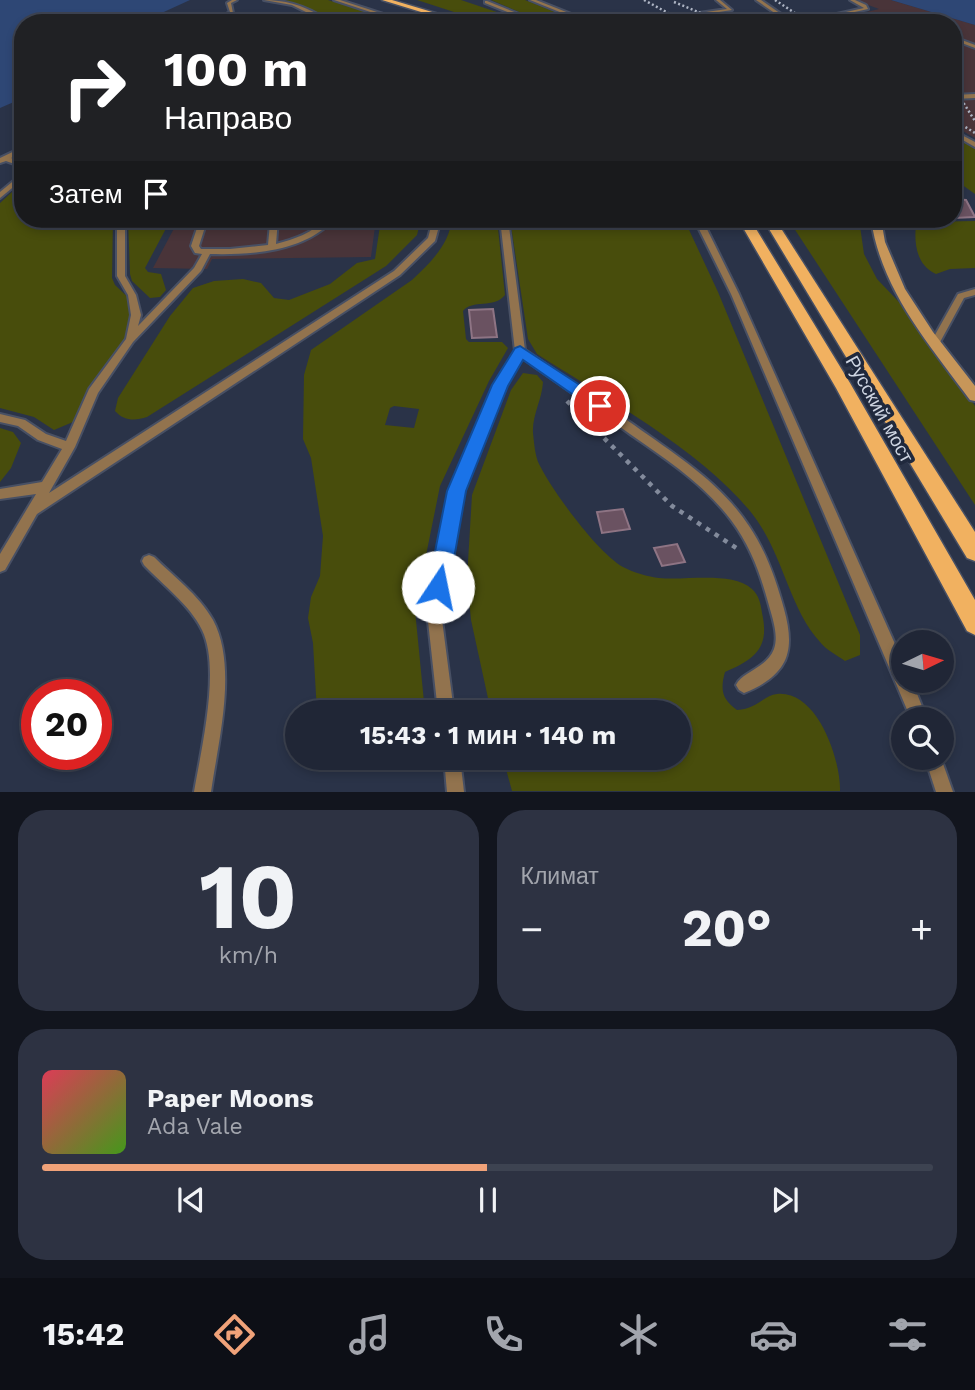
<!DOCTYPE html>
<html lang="ru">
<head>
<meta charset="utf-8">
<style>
  body { margin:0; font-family:"Work Sans",sans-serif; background:#2d3242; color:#f1f3f6; height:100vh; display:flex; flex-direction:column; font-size:26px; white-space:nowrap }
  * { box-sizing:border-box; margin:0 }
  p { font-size:23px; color:#a2a5ad }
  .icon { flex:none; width:38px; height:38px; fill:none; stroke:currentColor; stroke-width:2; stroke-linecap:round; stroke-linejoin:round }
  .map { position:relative; height:792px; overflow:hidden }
  .panel { display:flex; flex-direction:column; gap:18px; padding:18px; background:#12151e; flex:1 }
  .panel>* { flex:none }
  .guide { position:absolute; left:14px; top:14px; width:948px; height:214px; border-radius:28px; box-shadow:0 4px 10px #0003,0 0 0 2px #3d4351; background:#202124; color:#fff; overflow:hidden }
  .needle { width:46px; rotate:85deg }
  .fabs { position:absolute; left:891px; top:630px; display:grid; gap:14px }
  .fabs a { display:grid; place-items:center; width:63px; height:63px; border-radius:50%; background:#202636; box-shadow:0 4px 10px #0003,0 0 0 2px #3d4351; font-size:35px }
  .speed { position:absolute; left:21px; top:679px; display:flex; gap:14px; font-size:35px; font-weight:700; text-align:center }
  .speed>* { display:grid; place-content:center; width:91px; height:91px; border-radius:50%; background:#202636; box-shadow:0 4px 10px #0003,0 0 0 2px #3d4351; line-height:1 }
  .speed .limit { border:10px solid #d22; background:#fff; color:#111 }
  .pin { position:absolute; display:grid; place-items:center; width:60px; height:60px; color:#fff; margin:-30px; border:4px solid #fff; border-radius:50%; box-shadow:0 2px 7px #0007 }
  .me { position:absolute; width:77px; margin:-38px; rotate:11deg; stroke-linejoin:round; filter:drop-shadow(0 0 5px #0008) }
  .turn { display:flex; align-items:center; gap:24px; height:147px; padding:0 35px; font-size:32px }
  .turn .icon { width:91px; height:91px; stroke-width:2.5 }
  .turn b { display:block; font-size:49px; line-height:60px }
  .then { display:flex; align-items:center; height:66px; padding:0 35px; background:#0003; gap:14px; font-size:26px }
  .big { font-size:52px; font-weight:700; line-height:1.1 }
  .panel .card { flex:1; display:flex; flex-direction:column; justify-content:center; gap:10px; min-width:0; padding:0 24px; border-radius:28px; background:#2d3242 }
  .panel .dial { align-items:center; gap:0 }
  .dial b { font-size:91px; line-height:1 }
  .song { display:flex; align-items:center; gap:21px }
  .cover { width:84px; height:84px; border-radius:10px; background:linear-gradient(135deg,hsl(350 70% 55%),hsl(100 70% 35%)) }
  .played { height:7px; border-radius:4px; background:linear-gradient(90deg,#f0a279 50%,#3d4351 50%) }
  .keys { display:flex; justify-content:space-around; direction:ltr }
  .heat { display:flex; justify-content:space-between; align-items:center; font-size:38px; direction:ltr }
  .panel .tiles { flex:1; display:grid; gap:18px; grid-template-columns:1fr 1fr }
  .card:last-child { grid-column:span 2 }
  .trip { position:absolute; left:285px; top:700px; width:406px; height:70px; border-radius:35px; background:#202636; box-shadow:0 4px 10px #0003,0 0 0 2px #3d4351; font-weight:700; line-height:70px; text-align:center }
  .tabs { display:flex; height:112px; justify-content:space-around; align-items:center; background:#0d0f16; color:#a2a5ad }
  .tabs .icon { width:49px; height:49px }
  .tabs .active { color:#f0a279 }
  .tabs b { font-size:32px; color:#f1f3f6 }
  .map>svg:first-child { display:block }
</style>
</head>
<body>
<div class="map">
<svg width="975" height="792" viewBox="0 0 975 792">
  <rect width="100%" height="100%" fill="#2a3348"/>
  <g fill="#493439">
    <polygon points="855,0 891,0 975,25 975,138 954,126 954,23 822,23 879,9"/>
    <polygon points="179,219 376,219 371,257 212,259 207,269 153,268"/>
  </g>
  <g fill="#484d0c" fill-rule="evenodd">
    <polygon points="285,0 328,0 399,23 324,23 322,16"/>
    <polygon points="417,0 461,0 529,23 488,23"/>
    <polygon points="491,0 525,0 582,23 545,23"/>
    <polygon points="954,137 975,149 975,194 954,179"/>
    <polygon points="23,182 23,219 113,219 112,278 115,285 138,307 132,328 73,422 54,430 34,417 0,408 0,203"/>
    <polygon points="128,219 171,219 145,268 148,272 161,274 166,290 160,297 150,298 132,281 130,274"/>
    <path d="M381,219H421L417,235L386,266L147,417C135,421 124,421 115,411L118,398L170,316L193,288L214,281L243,279L261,283L274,298L289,300L330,284L357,263L375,259Z"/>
    <path d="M452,219H497L505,295C494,309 472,299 463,311L466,339L469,342H502L508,348L489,381L440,486L415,610L425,712H317L313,643L308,618L311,597L320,576L323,536L311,458L303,439L304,375L311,350L412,280C430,263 449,245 452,219ZM394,406L419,409L414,428L385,425L390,408Z"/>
    <path d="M510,219H684L718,292L860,635V655L845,661C837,655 826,650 820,642C788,607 783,551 750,511C700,450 604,397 537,354L528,339Z"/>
    <polygon points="788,219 859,219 864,254 877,279 917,321 975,406 975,505"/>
    <path d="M975,221V268L950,269L936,274C916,265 914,243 916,224L922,222Z"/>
    <path d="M523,373L537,375L543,382C542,400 532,415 533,433C534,442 535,456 539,464C553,492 597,552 623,567C632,572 649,577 659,578C685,581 732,571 752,589C759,595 761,605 762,613C770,648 755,659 725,672C720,690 722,699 737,710C757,709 764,695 777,694C818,690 841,761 840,791H512L503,758H679V712H491L471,620L467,579L472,495L511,390Z"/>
    <polygon points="0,428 13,432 21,443 11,468 0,482"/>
  </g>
  <g fill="#2e4775">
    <polygon points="0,0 190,0 155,16 129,23 23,23 23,98 0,108"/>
    <polygon points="891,0 975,0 975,25"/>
  </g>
  <g fill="#6a5261" stroke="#8e7484" stroke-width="2">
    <polygon points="954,199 966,200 975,217 954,218"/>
    <polygon points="493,309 497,337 472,338 469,310"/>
    <polygon points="623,509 630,529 602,533 597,512"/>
    <polygon points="677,544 685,562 662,566 654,548"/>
  </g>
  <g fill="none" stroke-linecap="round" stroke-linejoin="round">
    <g stroke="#485064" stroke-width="4">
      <g id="lane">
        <polygon points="232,0 237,0 231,3 233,13 215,23 209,23 230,12 227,3"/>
        <path d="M264,0C284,0 302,5 319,15L321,23H317L316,17L292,5Z"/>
        <polygon points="334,0 340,0 411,23 404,23"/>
        <polygon points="530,0 536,0 594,23 587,23"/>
        <polygon points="716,0 720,0 732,10 679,18 674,23 669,23 678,16 727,9"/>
        <polygon points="756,0 761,0 794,23 789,23"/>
        <polygon points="850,0 855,0 866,5 868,9 805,23 796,23 864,8"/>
        <polygon points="485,1 487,1 541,23 535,23 485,3"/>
        <polygon points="723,13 760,22 760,23 752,23 722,15"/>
        <polygon points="954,37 975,45 975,48 954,40"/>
        <polygon points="975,94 975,98 954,99 954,95"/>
        <polygon points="954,131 975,142 975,147 954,135"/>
        <polygon points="23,147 23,152 11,158 23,163 23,167 6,161 0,163 0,158"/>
        <polygon points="23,173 23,179 0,198 0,192"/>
        <path d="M117,219H125V276L136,295L141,315L138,326L194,268L202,254L195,253L191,246L200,219H208L207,222L278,219L276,244C295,239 312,233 326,219H334C305,252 251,255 210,254L201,271L133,342L98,393L75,447L49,493L394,271L428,238L433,219H441L435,241L400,275L37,514L5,570L0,572V554L36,494L0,499V489L42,482L62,449L38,440L18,426L0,422V414L25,420L46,434L66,441L89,389L126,339L131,315L128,295L117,276ZM270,223L268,245L230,249H201L199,246L205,227Z"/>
        <path d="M500,219H508L525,350C561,375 598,400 634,425C676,455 720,482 749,526C766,551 776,580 784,609C796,652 788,675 744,693L739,690L736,685C742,672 767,668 774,649C779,635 772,617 768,602C760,573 750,545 731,520C704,484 667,460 630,434C594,408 558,383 521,357L505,385L463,491L441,612L454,712H438L427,612L451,491L495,385L515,351Z"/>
        <polygon points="694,219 702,219 739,294 903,662 903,681 912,681 927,719 911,719 731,294"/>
        <polygon points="975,289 975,295 964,298 939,344 933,344 931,342 958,294"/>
        <path d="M149,555L154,557C173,576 199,595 213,620C238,667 218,742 211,792H194C201,750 221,668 202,630C190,605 163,585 144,565L142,561L144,557Z"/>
        <polygon points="444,758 460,758 464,792 447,792"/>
        <polygon points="925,758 941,758 953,792 936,792"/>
      </g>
    </g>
    <g stroke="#485064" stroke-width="4">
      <path id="secondary" d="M871,219H881L885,242L905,289L933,332L975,386V401L970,400C929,344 881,290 871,219Z"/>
    </g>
    <g stroke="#485064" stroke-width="3">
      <g id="primary">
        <polygon points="382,0 392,0 469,23 457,23"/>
        <polygon points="738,219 750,219 850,383 975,600 975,635 967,631 836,388"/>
        <polygon points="763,219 775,219 975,532 975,561 967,558"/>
      </g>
    </g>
    <polyline stroke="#838b9c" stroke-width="4.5" stroke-dasharray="4.5 6" stroke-linecap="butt" points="567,401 672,506 738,549"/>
    <use href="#lane" fill="#92734e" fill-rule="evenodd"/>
    <use href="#secondary" fill="#c79659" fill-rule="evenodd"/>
    <use href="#primary" fill="#f1b160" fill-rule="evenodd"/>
    <g stroke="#aeb5c4" stroke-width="2.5" stroke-dasharray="2 2.5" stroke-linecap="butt">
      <polyline points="644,0 670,14 698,23"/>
      <polyline points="775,0 810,23"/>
      <polyline points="674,2 725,23"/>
      <polyline points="954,88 975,121"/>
      <polyline points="954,120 975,133"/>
    </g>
  </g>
  <polygon fill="#1a73e8" stroke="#114b97" stroke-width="2" points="520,346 606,402 609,406 606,410 595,410 523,360 508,386 466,491 449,587 446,594 438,597 431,594 428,587 447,491 492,385 515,348"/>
  <g text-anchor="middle" stroke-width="7" stroke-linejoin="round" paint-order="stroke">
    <g font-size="19" fill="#ced5e2" stroke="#20293d">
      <text transform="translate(880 409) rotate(61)" y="7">Русский мост</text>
    </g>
  </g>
</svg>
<div class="fabs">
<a><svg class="needle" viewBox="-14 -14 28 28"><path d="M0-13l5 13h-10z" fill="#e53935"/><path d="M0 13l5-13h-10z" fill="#a2a5ad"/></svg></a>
<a><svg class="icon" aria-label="search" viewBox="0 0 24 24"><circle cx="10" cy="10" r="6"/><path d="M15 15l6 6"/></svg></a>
</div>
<div class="speed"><div class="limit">20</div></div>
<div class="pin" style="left:600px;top:406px;background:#d93025"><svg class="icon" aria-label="arrive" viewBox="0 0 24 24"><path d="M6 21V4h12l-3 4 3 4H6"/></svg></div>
<svg class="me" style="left:438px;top:587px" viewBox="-20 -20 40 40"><circle r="19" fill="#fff"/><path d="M0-13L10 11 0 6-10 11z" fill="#1a73e8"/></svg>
<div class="trip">15:43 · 1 мин · 140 m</div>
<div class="guide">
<div class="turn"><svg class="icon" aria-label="right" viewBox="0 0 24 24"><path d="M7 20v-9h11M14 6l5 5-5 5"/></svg><div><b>100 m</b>Направо</div></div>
<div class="then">Затем<svg class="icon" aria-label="arrive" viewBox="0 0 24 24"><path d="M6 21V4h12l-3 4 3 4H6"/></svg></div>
</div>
</div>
<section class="panel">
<div class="tiles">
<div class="card dial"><b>10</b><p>km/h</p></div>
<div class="card"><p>Климат</p>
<div class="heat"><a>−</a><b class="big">20°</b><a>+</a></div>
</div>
<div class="card">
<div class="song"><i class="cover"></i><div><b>Paper Moons</b><p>Ada Vale</p></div></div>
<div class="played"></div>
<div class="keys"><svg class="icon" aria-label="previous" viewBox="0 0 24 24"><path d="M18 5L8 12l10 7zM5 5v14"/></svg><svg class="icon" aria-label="pause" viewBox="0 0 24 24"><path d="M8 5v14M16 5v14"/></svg><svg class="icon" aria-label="next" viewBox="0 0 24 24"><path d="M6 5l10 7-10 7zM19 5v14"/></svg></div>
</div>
</div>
</section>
<nav class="tabs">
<b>15:42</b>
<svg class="icon active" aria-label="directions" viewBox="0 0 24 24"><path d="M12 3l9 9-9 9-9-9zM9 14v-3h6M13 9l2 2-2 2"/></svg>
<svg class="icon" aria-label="music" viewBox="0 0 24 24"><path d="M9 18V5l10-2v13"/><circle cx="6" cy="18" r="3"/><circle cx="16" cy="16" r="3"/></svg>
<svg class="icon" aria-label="phone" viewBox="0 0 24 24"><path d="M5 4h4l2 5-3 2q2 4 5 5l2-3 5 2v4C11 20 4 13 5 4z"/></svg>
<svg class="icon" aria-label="climate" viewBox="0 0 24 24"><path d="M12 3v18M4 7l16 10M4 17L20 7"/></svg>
<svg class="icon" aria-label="car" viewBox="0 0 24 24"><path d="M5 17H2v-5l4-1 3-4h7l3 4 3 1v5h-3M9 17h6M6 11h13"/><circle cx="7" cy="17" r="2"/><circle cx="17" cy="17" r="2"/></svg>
<svg class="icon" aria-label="filters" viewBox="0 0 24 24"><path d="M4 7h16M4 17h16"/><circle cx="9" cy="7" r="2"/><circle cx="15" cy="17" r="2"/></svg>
</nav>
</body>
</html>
